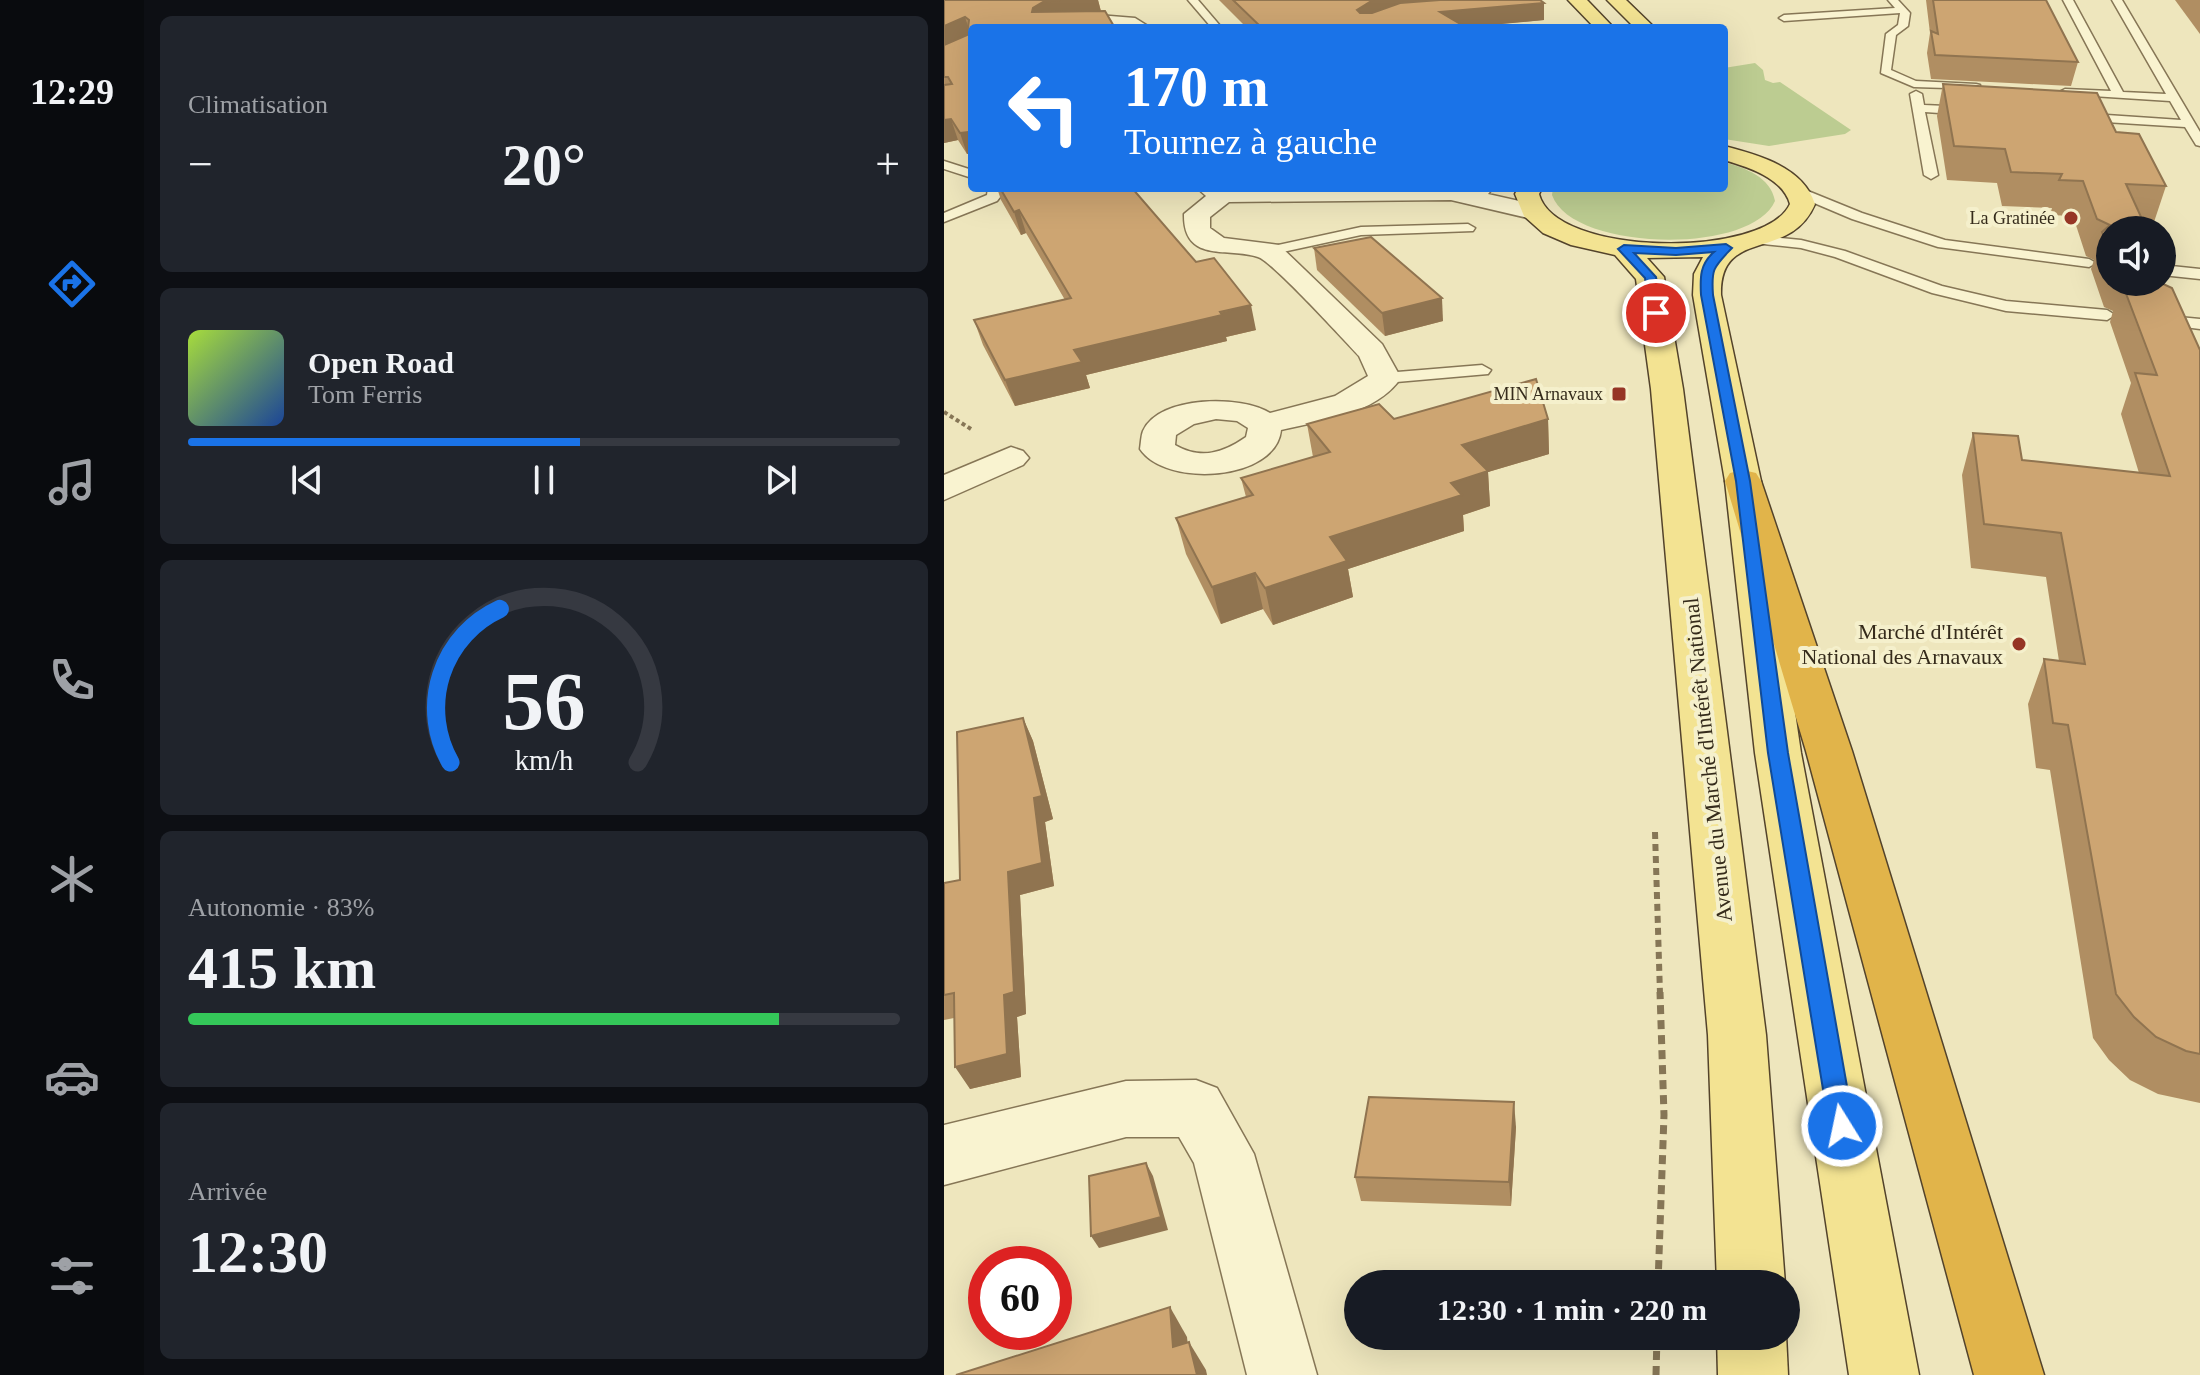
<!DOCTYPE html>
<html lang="fr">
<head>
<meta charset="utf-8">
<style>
  body { margin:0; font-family:"Times New Roman",serif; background:#20242c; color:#f1f3f6; height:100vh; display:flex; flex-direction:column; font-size:30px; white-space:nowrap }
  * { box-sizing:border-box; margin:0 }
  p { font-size:26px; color:#9ea1a6 }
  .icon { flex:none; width:44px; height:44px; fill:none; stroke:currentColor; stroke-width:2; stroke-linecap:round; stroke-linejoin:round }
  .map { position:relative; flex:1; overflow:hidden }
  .sheet { display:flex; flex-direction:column; gap:16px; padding:16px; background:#0d0f14; width:800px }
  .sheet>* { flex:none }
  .top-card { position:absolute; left:24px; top:24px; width:760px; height:168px; border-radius:8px; box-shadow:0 8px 32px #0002; background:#1a73e8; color:#fff; overflow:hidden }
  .fabs { position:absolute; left:1152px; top:216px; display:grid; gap:16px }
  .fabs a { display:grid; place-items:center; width:80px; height:80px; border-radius:50%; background:#171b24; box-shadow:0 8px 32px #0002; font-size:40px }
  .speed { position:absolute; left:24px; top:1246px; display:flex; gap:16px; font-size:40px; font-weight:700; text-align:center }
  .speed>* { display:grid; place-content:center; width:104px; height:104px; border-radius:50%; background:#171b24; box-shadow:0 8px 32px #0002; line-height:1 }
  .speed .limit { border:12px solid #d22; background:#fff; color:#111 }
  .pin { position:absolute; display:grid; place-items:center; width:68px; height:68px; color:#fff; margin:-34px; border:4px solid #fff; border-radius:50%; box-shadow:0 2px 8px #0007 }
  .me { position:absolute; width:88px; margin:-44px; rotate:350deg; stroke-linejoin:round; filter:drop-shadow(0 0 6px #0008) }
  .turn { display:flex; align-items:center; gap:28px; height:168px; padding:0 24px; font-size:36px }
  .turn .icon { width:104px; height:104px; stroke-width:2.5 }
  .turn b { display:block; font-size:56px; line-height:68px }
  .big { font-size:60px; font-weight:800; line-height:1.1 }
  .sheet .widget { flex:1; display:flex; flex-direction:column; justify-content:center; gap:12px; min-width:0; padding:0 28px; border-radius:12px; background:#20242c }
  .sheet .dial { align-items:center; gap:0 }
  .dial svg { height:208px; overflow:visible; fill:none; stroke:#363941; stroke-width:7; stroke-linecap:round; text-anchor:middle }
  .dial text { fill:#f1f3f6; stroke:none }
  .song { display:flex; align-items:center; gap:24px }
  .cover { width:96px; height:96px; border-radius:12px; background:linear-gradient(135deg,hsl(80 70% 55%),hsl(220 70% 35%)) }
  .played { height:8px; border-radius:4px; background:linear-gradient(90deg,#1a73e8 55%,#363941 55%) }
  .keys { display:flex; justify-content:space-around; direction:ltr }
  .heat { display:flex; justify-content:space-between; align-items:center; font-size:44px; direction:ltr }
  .charge { height:12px; border-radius:6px; background:linear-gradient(90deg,#34c759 83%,#363941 0) }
  .trip { position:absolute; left:400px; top:1270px; width:456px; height:80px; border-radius:40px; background:#171b24; box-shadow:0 8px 32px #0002; font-weight:800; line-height:80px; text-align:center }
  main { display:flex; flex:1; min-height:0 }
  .tabs { display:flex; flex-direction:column; width:144px; justify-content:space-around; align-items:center; background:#090b0e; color:#9ea1a6 }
  .tabs .icon { width:56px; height:56px }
  .tabs .on { color:#1a73e8 }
  .tabs b { font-size:36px; color:#f1f3f6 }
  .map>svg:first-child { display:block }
</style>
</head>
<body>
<main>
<nav class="tabs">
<b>12:29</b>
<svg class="icon on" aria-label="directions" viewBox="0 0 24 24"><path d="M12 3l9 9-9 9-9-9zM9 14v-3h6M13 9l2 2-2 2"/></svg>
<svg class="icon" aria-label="music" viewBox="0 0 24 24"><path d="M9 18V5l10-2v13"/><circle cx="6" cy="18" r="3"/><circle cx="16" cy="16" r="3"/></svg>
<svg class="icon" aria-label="phone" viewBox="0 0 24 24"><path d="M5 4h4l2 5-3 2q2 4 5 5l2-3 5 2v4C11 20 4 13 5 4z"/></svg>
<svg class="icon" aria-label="climate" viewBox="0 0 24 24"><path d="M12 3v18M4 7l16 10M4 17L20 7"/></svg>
<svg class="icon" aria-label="car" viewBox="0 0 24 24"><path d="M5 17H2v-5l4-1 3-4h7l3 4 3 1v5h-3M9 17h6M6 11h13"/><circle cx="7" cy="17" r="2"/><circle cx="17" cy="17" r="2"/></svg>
<svg class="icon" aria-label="filters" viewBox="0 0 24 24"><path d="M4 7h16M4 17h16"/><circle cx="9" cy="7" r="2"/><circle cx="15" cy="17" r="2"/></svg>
</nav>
<section class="sheet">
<div class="widget"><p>Climatisation</p>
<div class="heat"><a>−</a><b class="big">20°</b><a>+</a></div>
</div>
<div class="widget">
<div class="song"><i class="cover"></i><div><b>Open Road</b><p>Tom Ferris</p></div></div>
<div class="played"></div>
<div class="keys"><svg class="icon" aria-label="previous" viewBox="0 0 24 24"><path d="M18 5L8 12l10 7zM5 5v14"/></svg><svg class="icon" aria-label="pause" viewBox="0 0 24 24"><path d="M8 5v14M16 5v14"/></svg><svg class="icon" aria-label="next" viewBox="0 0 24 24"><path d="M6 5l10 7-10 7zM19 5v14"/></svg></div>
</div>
<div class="widget dial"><svg viewBox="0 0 100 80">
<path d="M14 69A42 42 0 1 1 86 69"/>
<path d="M14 69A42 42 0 0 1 33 10" stroke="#1a73e8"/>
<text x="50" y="56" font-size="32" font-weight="700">56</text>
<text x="50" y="72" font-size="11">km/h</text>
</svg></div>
<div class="widget"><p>Autonomie · 83%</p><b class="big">415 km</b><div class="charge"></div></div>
<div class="widget"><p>Arrivée</p><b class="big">12:30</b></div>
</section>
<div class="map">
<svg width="1256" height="1375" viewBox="0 0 1256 1375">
  <rect width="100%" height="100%" fill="#eee6bd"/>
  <g fill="#bccc91">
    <polygon points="811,63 819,70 821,80 829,83 836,82 907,130 901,134 825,146 780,139 780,68"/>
    <path d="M780,162C801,168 827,177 831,201C807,256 627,251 608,195L609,188H780Z"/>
  </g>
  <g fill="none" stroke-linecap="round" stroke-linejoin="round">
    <g stroke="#867656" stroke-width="3">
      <g id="lane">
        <polygon points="244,0 254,0 278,28 268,28"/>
        <polygon points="944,0 954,0 966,13 964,26 952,35 947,70 972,81 1032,84 1036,85 1036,89 970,87 937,73 942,34 954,25 956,13 840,21 835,18 840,15 951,8"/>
        <polygon points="1119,0 1129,0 1179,92 1222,94 1168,0 1178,0 1256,132 1256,146 1252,145 1241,127 1129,120 1127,117 1133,113 1237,120 1226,101 1117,94 1115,92 1121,89 1167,91"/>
        <polygon points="972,91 978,94 980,105 1024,107 1030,111 1024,115 981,112 994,175 987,179 980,175 966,94"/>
        <polygon points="0,161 28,170 28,178 0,169"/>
        <polygon points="854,187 918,213 1001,240 1145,259 1152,263 1145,267 994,247 908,219 849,194 849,188"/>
        <polygon points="44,188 58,188 60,192 53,201 0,222 0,213 43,195"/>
        <polygon points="524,224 531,228 529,231 417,235 325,255 318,251 325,247 417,227"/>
        <polygon points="814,236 857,240 901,251 998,286 1062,301 1163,310 1171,315 1163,320 1062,311 988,293 891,257 857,248 809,243 807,240"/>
        <polygon points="1218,265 1256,269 1256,279 1218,275"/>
        <polygon points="1214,315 1256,319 1256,329 1208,323 1206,320"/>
        <polygon points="538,365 547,370 544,374 441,383 432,378 441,373"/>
      </g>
    </g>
    <g stroke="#867656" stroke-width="3">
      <g id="street">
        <polygon points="154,15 191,18 207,28 167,26 95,28 104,23"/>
        <path d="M253,188H549L544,194L597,206L601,211L597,216L588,219L507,200L285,202L266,217V228L280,238L335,245L438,344L457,378C431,415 378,420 337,430C332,481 222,488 196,449C197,443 197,436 199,431C215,395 298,395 326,413L391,396L424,376L415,356C400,340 328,261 314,257C284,247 239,264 240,214L262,196ZM272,419L293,421L304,428L302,437C279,453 257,460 231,445L232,435L250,424Z"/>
        <polygon points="67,447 79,451 85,458 79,465 0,500 0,475"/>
        <polygon points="252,1080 273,1088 310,1154 373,1375 303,1375 250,1163 235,1137 182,1137 0,1185 0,1125 182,1081"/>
      </g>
    </g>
    <g stroke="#53432b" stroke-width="3">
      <g id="primary">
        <polygon points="624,0 643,0 670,28 651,28"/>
        <polygon points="663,0 682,0 711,28 691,28"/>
        <path d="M780,146C815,155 859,167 871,204C846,263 775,226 777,295L817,481L857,753L975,1375H905L811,753L781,481L749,295L750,274L759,257L703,258L720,277L739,389L822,1035L841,1284H773L764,1035L707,389L692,279L671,255L627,245L599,233L580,216L571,194L574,188H598L595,194C611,257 821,259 846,204C839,178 804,167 780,160Z"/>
        <polygon points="842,1334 844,1375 774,1375 773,1336"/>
      </g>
    </g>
    <g stroke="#53432b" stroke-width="3">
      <polygon id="highway" points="799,470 812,473 817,481 908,751 1100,1375 1030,1375 862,751 781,481 786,473"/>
    </g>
    <polyline stroke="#867656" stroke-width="4" stroke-dasharray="4 3" stroke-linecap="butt" points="0,412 27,429"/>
    <polyline stroke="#867656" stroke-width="6" stroke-dasharray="7 5" stroke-linecap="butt" points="711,832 716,994"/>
    <g stroke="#867656" stroke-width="7" stroke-dasharray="9 6" stroke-linecap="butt">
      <polyline points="714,1284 720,1115 716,992"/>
      <polyline points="712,1375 713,1336"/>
    </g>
    <use href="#lane" fill="#f9f3d0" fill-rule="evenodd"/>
    <use href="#street" fill="#f9f3d0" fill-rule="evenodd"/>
    <use href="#primary" fill="#f3e392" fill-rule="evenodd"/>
    <use href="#highway" fill="#e1b44a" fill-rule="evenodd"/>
  </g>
  <g fill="#b08e62">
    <polygon points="0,0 154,0 157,11 28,28 28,153 23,154 14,140 0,143"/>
    <polygon points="275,0 596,0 600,3 600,20 522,27 523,28 303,28"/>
    <polygon points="982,0 1102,0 1134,62 1127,86 987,79 983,53 986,33"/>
    <polygon points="1231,0 1256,0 1256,34"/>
    <polygon points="999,84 1172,132 1222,186 1210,222 1199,221 1166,230 1166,282 1218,282 1222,274 1219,284 1256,350 1256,1103 1214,1094 1186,1080 1165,1060 1149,1038 1106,770 1092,768 1084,704 1100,659 1115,661 1102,577 1027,568 1018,475 1029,433 1078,460 1195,473 1177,414 1187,383 1166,322 1169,311 1160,307 1147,269 1150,260 1142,256 1129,216 1106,215 1108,208 1058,206 1053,183 1003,180 993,116"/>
    <polygon points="53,188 188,188 312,330 282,337 283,341 142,375 146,388 71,406 39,345 30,320 121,300 82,233 77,235 57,200"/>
    <polygon points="370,248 499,321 441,336 373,270"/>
    <polygon points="450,419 604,419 605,454 544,472 546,506 519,515 520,531 404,569 409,597 329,625 319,609 277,624 242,554 232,518 302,497 297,478 369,457 363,424"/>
    <polygon points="79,718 89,741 109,819 101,822 110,886 76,895 82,1014 73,1017 77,1077 26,1089 10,1018 0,1020 0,883 16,880"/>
    <polygon points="572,1127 567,1206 417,1201 411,1177"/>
  </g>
  <g fill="#907450">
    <polygon points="116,0 154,0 157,12 88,12 89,8 99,2"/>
    <polygon points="429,0 557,0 415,27 413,10"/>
    <polygon points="600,3 600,20 515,28 496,12"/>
    <polygon points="21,17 27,35 0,47 0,26"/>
    <polygon points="7,119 14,140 0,143 0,120"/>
    <polygon points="24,132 28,145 28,153 23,154 16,133"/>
    <polygon points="75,210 82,233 77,235 70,212"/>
    <polygon points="498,298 499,321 441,336 438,313"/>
    <polygon points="307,305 312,330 282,337 283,341 142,375 146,388 71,406 61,380 130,350"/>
    <polygon points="604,419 605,454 544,472 546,506 519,515 520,531 404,569 409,597 329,625 321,588 386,537 507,483 518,445"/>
    <polygon points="311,573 319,609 277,624 268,587"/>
    <polygon points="79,718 89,741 109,819 101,822 110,886 76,895 82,1014 73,1017 77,1077 26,1089 11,1067 60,995 64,872"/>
    <polygon points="570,1102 572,1127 567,1206 565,1182"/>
    <polygon points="202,1163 209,1176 224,1230 155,1248 147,1236"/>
    <polygon points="226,1307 243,1337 247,1375 229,1347"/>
    <polygon points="245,1342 262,1370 263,1375 253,1375"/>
  </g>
  <g fill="#cda572" stroke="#907450" stroke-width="2">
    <polygon points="0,0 116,0 99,2 89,8 88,12 161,11 171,28 28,28 28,139 24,132 16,133 7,119 0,120 0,85 8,84 4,77 0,77 0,45 23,35 25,20 21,17 0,26"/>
    <polygon points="289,0 429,0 413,10 416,13 428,13 456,3 496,0 596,0 600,3 496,12 523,28 318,28"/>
    <polygon points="989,0 1102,0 1134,62 991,55 987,31 994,34"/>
    <polygon points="999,84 1153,93 1172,132 1195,134 1222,186 1182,184 1203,230 1166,230 1166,252 1158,232 1166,225 1153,219 1139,181 1115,180 1118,174 1067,172 1061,149 1010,146"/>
    <polygon points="56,188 188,188 252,262 270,258 307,305 276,312 278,315 130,350 138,362 61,380 30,320 127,298 75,210 70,212"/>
    <polygon points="427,237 498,298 438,313 370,248"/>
    <polygon points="1218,264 1222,274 1218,279"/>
    <polygon points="1180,282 1215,282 1228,288 1256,350 1256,1054 1242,1051 1212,1037 1190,1017 1172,994 1124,725 1109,723 1100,659 1141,664 1117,533 1040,524 1029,433 1074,436 1078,460 1226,476 1191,373 1213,375 1178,283"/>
    <polygon points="592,379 604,419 518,445 544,471 507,483 518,495 386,537 403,561 321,588 311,573 268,587 232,518 309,495 297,478 386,452 363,424 435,404 450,419"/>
    <polygon points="79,718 98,796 90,798 98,863 64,872 70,992 60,995 63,1054 11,1067 10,993 0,995 0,883 16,880 13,732"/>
    <polygon points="425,1097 570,1102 565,1182 411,1177"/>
    <polygon points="202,1163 217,1217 147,1236 145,1176"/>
    <polygon points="226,1307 229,1347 245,1342 253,1375 12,1375"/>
  </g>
  <path fill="#1a73e8" stroke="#114b97" stroke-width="2" d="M782,244L788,248C770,267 767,268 769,295L806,481L844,753L910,1126L907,1135L898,1138L889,1135L885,1126L824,753L792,481L757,295C756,277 756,264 770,252L732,255L690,253L712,277L718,313L712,317L706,313L701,278L674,249L680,245L732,248Z"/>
  <g fill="#963525" stroke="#f5f0cc" stroke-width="3">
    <circle cx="1127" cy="218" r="8"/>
    <rect x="667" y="386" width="16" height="16" rx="4"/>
    <circle cx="1075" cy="644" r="8"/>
  </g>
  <g text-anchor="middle" stroke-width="8" stroke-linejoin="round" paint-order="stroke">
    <g font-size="18" fill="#352b1b" stroke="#f5f0cc" text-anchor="end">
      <text x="1111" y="224">La Gratinée</text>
      <text x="659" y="400">MIN Arnavaux</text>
    </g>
    <g font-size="22" fill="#352b1b" stroke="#f5f0cc" text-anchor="end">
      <text x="1059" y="639">Marché d'Intérêt<tspan x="1059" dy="25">National des Arnavaux</tspan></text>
    </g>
    <g font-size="22" fill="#352b1b" stroke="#f5f0cc">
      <text transform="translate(763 760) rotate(-96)" y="8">Avenue du Marché d'Intérêt National</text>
    </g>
  </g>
</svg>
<div class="fabs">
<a><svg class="icon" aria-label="sound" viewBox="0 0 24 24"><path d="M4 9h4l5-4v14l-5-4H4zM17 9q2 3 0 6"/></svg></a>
</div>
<div class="speed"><div class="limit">60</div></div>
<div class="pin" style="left:712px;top:313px;background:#d93025"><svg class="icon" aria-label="arrive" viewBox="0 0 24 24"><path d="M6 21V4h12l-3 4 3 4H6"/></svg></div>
<svg class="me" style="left:898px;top:1126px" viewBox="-20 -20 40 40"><circle r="17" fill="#1a73e8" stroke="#fff" stroke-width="3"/><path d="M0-11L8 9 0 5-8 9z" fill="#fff"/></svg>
<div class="trip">12:30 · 1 min · 220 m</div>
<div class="top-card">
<div class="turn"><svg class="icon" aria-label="left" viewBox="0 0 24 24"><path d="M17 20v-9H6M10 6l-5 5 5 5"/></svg><div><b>170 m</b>Tournez à gauche</div></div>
</div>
</div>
</main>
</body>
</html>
